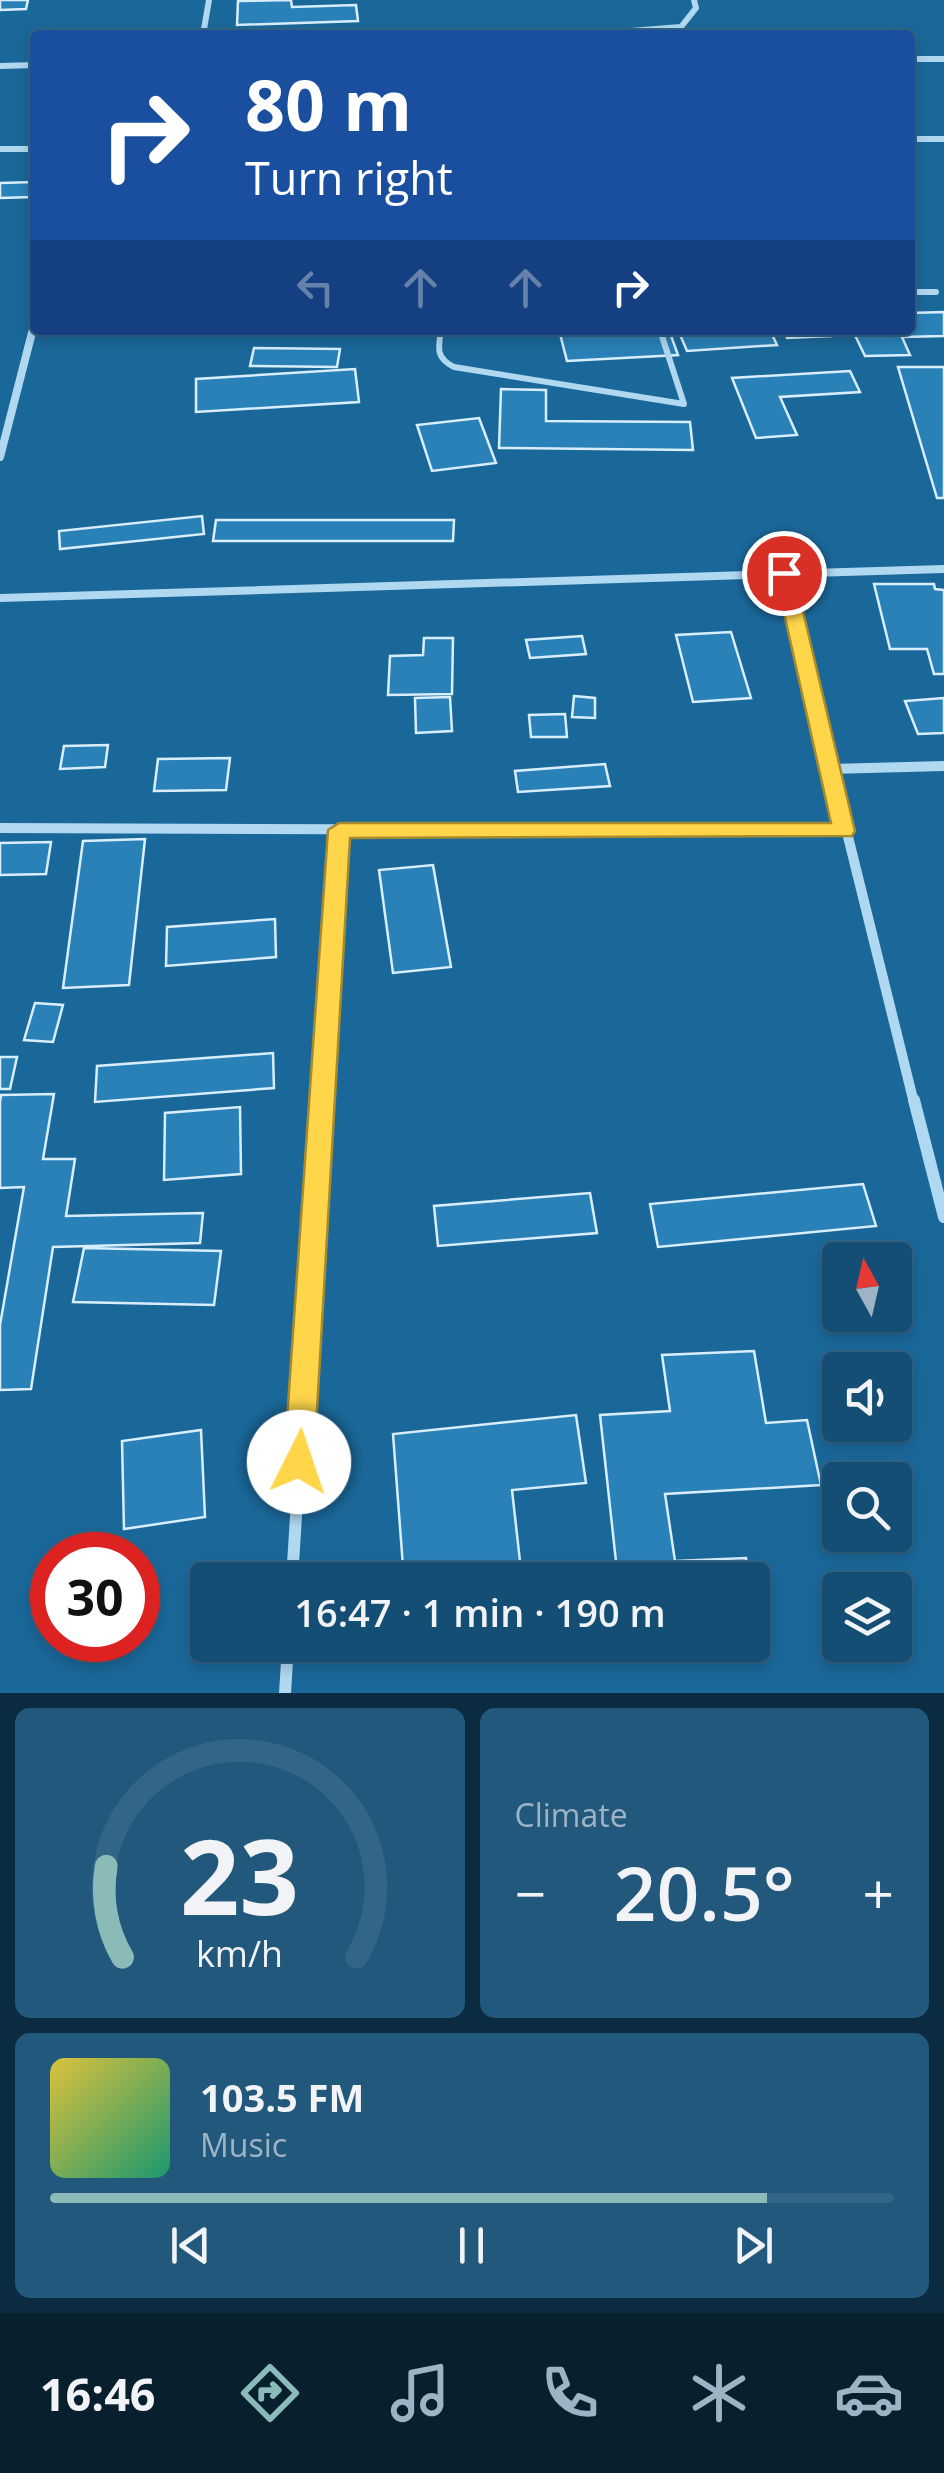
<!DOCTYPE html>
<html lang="en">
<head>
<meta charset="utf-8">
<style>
  body { margin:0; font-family:"Open Sans",sans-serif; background:#21587c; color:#f1f3f6; height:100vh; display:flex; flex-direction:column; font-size:38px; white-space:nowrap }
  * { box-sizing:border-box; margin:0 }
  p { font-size:32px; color:#9db4c5 }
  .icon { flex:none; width:55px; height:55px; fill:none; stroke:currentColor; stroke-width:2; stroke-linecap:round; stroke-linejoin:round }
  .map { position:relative; height:1693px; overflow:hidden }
  .side { display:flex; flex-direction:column; gap:15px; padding:15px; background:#0b2b40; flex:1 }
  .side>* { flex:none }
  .guide { position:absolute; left:30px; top:30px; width:885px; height:305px; border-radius:10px; box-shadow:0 5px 15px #0003,0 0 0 2px #336586; background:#1a4fa0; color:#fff; overflow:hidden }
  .needle { width:65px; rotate:352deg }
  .tools { position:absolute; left:822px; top:1242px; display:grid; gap:20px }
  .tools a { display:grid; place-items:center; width:90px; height:90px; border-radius:10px; background:#144e74; box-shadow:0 5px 15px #0003,0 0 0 2px #336586; font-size:50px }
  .speed { position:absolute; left:30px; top:1532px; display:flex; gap:20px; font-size:50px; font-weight:700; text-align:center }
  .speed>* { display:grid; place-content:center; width:130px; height:130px; border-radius:50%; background:#144e74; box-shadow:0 5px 15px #0003,0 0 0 2px #336586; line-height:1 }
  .speed .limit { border:15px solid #d22; background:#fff; color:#111 }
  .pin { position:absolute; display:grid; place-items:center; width:85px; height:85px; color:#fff; margin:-42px; border:5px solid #fff; border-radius:50%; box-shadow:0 2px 10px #0007 }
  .me { position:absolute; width:110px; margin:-55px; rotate:4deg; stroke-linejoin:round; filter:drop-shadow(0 0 8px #0008) }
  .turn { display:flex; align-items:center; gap:35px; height:210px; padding:0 50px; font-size:45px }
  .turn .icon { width:130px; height:130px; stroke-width:2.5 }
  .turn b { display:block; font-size:70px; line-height:85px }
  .lanes { display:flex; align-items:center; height:95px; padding:0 50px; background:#0003; justify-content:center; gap:50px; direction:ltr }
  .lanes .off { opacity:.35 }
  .big { font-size:75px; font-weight:600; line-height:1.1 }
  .side .card { flex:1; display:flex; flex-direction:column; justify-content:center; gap:15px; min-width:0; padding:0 35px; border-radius:15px; background:#21587c }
  .side .dial { align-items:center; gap:0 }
  .dial svg { height:260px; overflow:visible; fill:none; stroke:#336586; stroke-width:7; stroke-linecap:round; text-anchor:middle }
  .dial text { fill:#f1f3f6; stroke:none }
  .song { display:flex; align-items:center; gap:30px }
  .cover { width:120px; height:120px; border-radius:15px; background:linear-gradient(135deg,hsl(50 70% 55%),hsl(160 70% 35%)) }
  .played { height:10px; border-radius:5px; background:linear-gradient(90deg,#8bbbb9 85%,#336586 85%) }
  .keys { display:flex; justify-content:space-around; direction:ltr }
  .heat { display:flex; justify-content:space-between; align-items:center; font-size:55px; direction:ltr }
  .side .tiles { flex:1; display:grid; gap:15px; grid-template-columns:1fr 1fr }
  .card:last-child { grid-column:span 2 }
  .trip { position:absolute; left:190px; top:1562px; width:580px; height:100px; border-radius:10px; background:#144e74; box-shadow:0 5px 15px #0003,0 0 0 2px #336586; font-weight:600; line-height:100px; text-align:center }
  .menu { display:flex; height:160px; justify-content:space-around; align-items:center; background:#081f2e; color:#9db4c5 }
  .menu .icon { width:70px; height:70px }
  .menu .selected { color:#8bbbb9 }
  .menu b { font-size:45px; color:#f1f3f6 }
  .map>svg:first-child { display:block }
</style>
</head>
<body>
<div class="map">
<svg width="944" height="1693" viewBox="0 0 944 1693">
  <rect width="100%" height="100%" fill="#1a689a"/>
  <g fill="#2981b8" stroke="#d8eefc" stroke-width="2.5">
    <polygon points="0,0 28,0 26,9 0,10"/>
    <polygon points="291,0 292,7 356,5 358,21 237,25 238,1"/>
    <polygon points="35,182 33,197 0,198 0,183"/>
    <polygon points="944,312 944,336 902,337 910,355 865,356 853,331 910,330 910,313"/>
    <polygon points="559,330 669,330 678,355 567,361"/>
    <polygon points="678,330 770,330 777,345 687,351"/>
    <polygon points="784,330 829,330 831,336 787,338"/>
    <polygon points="254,348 340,349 337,367 250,366"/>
    <polygon points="898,367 944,367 944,498 937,498"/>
    <polygon points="355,369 359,402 196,412 196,379"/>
    <polygon points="850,371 860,392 780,397 797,435 756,438 732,378"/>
    <polygon points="501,389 546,390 546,421 690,422 693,450 499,448"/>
    <polygon points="479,418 496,463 432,471 417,425"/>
    <polygon points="202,516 204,534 60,549 59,531"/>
    <polygon points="216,520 454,520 453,541 213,541"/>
    <polygon points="874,584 934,584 935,589 944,590 944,674 934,674 927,649 890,649"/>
    <polygon points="731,632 751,698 693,702 676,635"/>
    <polygon points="582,636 586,654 530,658 526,640"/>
    <polygon points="424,638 453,638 452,694 388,695 390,656 423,655"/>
    <polygon points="574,696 595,698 595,718 572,717"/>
    <polygon points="450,697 452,731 416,733 415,698"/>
    <polygon points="944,698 944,733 918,734 905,701"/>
    <polygon points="565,714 567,737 531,737 529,715"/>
    <polygon points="108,745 105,767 60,769 64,746"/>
    <polygon points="230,758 226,790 154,791 158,759"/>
    <polygon points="605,764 610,786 518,792 515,771"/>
    <polygon points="145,839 129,985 63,988 83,841"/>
    <polygon points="51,842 46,874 0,875 0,843"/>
    <polygon points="433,865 451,967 393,973 379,870"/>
    <polygon points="275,919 276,957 166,966 167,927"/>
    <polygon points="35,1003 63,1005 53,1042 24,1040"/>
    <polygon points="273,1053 274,1088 95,1102 97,1066"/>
    <polygon points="0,1057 17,1057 10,1089 0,1089"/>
    <polygon points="54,1094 43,1159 75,1159 66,1216 203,1213 200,1243 53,1247 31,1389 0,1390 0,1325 24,1187 0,1188 0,1102 1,1095"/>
    <polygon points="240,1107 241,1174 164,1180 165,1113"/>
    <polygon points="863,1184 876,1226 658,1247 650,1204"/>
    <polygon points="590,1193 597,1233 438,1246 434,1206"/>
    <polygon points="84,1248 221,1251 214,1305 73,1302"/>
    <polygon points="754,1351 766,1423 807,1420 821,1485 665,1494 675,1561 746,1558 749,1580 618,1580 600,1415 670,1411 662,1355"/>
    <polygon points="576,1415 586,1483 512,1490 522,1579 404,1580 393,1434"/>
    <polygon points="201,1430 205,1517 124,1529 122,1441"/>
  </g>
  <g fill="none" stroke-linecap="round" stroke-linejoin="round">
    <g stroke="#b0d8f1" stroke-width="6">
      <polyline points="910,292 936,292"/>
      <path d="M441,330C438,349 436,358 454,367L684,404L660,330"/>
    </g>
    <g stroke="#b0d8f1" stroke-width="6">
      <polyline points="203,35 209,0"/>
      <polyline points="580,35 681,27 696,8 694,0"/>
    </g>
    <g stroke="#b0d8f1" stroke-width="8">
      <polyline points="0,457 35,321"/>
      <polyline points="784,573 800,642"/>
      <polyline points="0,598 944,569"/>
    </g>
    <g stroke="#b0d8f1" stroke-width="10">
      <polyline points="799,639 914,1103"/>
      <polyline points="830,769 944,766"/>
      <polyline points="0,828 844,831"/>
      <polyline points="322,1103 339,831"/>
    </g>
    <g stroke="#b0d8f1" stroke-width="12">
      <polyline points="914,1100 944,1217"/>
      <polyline points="292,1580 322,1100"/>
      <polyline points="285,1693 288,1645"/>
    </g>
    <g fill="#b0d8f1" fill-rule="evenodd">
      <rect x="910" y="56" width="34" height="6"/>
      <polygon points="35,62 35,68 0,69 0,63"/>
      <rect x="910" y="136" width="34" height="6"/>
      <rect x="0" y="146" width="35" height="6"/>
    </g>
  </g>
  <polygon fill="#ffd54a" stroke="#a68a30" stroke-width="2.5" points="784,567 794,573 855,831 852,836 350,838 314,1462 310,1472 299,1476 289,1472 284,1462 328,830 339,823 831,823 775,573"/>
</svg>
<div class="tools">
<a><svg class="needle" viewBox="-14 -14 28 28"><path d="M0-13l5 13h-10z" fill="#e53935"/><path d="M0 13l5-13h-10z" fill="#9db4c5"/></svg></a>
<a><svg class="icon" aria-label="sound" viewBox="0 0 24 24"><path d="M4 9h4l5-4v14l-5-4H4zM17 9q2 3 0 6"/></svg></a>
<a><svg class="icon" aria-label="search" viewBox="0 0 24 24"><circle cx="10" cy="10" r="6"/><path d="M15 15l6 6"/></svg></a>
<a><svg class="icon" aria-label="layers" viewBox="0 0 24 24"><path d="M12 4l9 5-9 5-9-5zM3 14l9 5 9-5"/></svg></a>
</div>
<div class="speed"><div class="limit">30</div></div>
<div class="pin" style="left:784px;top:573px;background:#d93025"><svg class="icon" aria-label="arrive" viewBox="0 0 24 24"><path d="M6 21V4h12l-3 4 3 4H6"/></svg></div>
<svg class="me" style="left:299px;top:1462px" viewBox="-20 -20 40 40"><circle r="19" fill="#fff"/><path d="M0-13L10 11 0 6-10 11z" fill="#ffd54a"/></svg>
<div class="trip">16:47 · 1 min · 190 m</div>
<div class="guide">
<div class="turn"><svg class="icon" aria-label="right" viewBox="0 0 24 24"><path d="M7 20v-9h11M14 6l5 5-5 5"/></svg><div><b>80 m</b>Turn right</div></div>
<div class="lanes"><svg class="icon off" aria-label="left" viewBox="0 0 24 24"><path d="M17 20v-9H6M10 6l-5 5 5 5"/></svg><svg class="icon off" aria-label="ahead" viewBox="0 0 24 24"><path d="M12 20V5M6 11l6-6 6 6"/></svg><svg class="icon off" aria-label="ahead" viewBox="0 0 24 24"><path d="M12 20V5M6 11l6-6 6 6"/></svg><svg class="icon" aria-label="right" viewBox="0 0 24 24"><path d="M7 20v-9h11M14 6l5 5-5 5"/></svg></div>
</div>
</div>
<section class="side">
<div class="tiles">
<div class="card dial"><svg viewBox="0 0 100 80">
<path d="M14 69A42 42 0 1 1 86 69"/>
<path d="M14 69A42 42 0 0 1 9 41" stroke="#8bbbb9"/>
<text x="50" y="56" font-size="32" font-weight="700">23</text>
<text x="50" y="72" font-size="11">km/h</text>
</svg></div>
<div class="card"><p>Climate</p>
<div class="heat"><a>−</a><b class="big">20.5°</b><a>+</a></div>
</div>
<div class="card">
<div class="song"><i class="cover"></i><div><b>103.5 FM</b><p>Music</p></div></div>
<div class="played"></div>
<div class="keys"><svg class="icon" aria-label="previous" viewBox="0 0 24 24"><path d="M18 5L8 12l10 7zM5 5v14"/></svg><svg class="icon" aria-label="pause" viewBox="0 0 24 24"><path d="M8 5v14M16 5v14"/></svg><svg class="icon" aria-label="next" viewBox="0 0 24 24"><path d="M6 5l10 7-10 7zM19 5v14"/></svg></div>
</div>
</div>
</section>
<nav class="menu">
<b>16:46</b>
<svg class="icon selected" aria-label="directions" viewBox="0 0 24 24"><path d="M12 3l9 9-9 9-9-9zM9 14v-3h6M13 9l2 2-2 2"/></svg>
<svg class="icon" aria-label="music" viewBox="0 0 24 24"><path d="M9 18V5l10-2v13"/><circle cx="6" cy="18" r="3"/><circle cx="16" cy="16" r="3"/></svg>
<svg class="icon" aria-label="phone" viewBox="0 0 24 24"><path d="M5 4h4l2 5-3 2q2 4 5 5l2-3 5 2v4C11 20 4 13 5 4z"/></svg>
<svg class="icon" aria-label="climate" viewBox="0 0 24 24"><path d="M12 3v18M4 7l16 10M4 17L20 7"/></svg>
<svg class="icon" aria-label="car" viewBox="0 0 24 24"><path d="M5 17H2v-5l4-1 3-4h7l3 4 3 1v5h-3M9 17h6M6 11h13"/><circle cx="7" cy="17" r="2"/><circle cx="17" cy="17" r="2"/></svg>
</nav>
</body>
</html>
